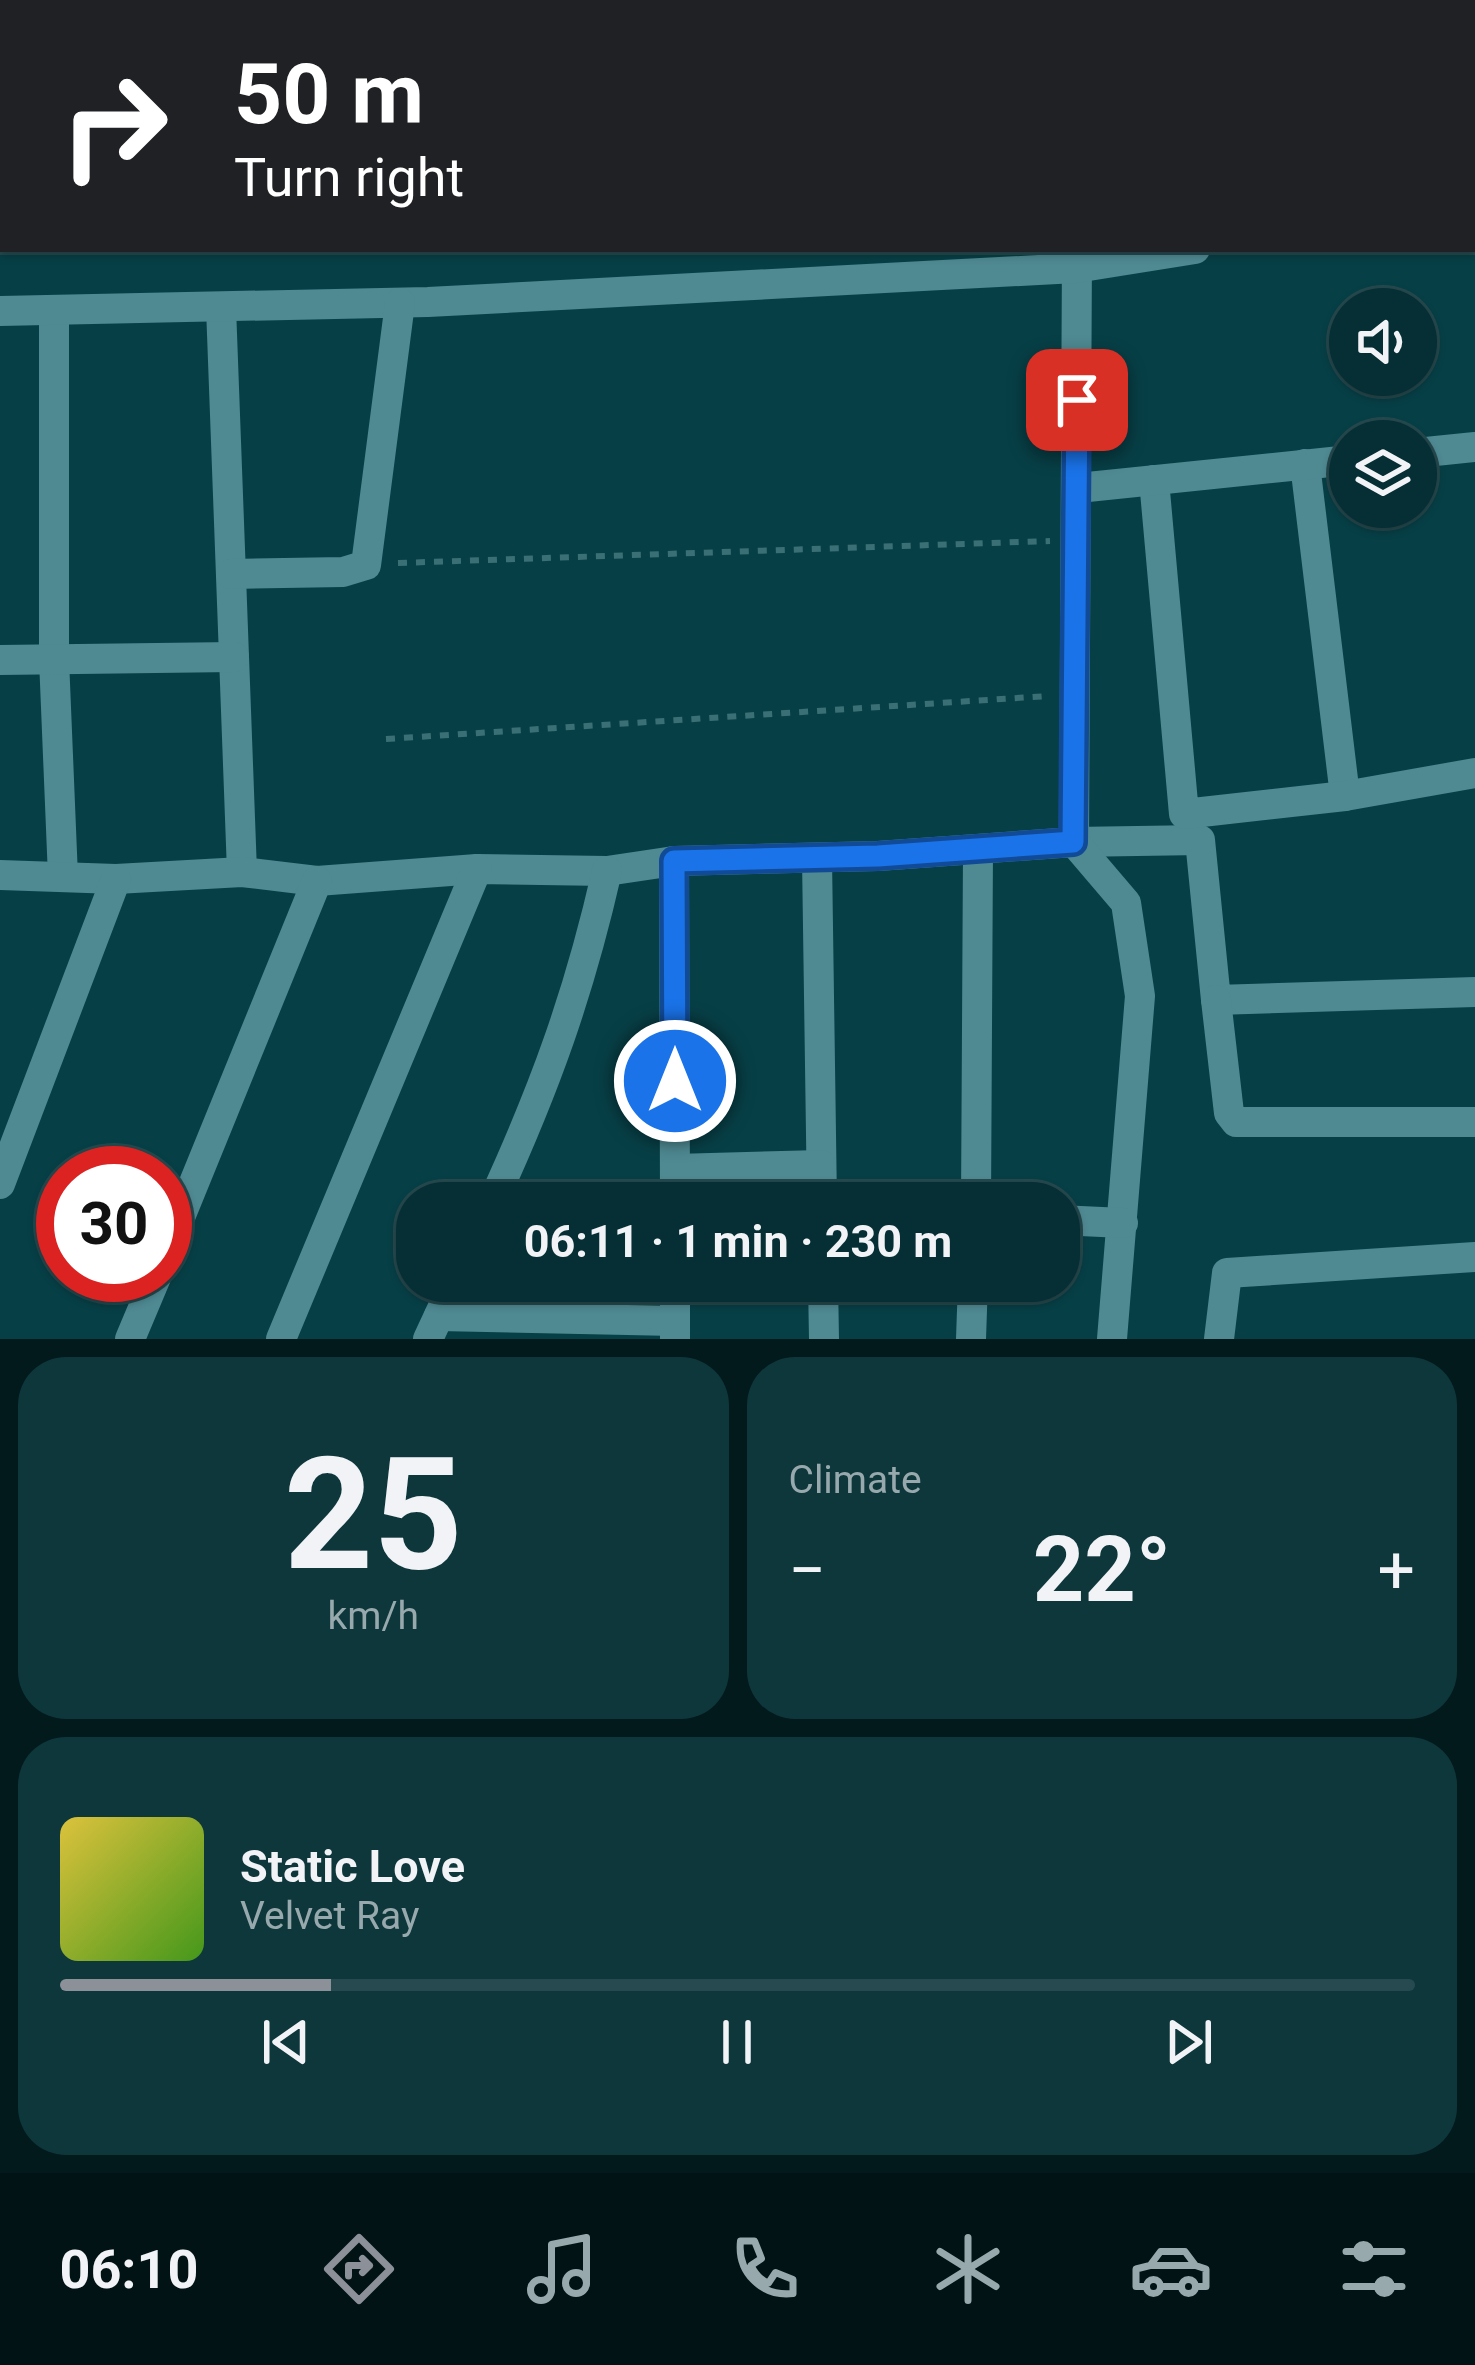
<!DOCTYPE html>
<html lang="en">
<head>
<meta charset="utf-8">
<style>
  body { margin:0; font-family:Roboto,sans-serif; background:#0e373c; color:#f1f3f6; height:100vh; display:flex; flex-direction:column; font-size:45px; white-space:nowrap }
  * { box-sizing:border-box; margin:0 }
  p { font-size:39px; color:#97a9ac }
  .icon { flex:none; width:66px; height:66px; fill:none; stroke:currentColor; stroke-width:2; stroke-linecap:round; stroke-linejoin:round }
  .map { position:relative; height:1339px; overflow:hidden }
  .sheet { display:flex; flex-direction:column; gap:18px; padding:18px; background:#031a1d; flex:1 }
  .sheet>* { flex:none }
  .banner { position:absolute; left:0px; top:0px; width:1476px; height:252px; box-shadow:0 3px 9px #0004,0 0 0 3px #264a4f; background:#202124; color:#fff; overflow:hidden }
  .tools { position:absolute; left:1329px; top:288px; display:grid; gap:24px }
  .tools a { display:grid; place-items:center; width:108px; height:108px; border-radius:50%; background:#052f34; box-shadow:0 3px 9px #0004,0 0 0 3px #264a4f; font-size:60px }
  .speed { position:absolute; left:36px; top:1146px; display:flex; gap:24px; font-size:60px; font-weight:700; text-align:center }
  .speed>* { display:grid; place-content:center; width:156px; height:156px; border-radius:50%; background:#052f34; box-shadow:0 3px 9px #0004,0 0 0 3px #264a4f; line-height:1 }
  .speed .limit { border:18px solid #d22; background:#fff; color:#111 }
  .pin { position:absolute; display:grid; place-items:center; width:102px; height:102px; color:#fff; margin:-51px; border-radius:24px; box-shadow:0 6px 18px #0006 }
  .me { position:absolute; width:132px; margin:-66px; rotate:0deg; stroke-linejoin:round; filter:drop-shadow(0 0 9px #0008) }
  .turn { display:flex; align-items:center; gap:42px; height:252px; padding:0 36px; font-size:54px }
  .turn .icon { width:156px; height:156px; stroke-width:2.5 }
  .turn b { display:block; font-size:84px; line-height:102px }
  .big { font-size:90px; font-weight:700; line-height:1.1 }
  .sheet .tile { flex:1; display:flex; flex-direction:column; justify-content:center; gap:18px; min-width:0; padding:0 42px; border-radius:48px; background:#0e373c }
  .sheet .dial { align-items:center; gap:0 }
  .dial b { font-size:156px; line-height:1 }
  .song { display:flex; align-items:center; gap:36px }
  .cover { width:144px; height:144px; border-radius:18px; background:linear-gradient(135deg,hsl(50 70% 55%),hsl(100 70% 35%)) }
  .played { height:12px; border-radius:6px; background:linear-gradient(90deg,#8c9099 20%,#264a4f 20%) }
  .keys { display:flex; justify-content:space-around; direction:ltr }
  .heat { display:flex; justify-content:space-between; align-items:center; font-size:66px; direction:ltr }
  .sheet .tiles { flex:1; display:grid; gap:18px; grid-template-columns:1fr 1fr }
  .tile:last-child { grid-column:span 2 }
  .trip { position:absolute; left:396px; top:1182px; width:684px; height:120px; border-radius:48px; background:#052f34; box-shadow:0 3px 9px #0004,0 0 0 3px #264a4f; font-weight:700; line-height:120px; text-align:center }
  .menu { display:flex; height:192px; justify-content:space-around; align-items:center; background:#021315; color:#97a9ac }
  .menu .icon { width:84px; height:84px }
  .menu .on { color:#8c9099 }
  .menu b { font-size:54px; color:#f1f3f6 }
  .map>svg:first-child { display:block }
</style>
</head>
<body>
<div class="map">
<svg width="1475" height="1339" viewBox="0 0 1475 1339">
  <rect width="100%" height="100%" fill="#073f46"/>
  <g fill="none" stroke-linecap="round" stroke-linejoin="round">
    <g stroke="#3b6f76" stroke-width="6" stroke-dasharray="9 9" stroke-linecap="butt">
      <polyline points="398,563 1050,541"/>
      <polyline points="386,739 1048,696"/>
    </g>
    <g stroke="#4f8992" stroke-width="30">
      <polyline points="665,0 665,3"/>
      <polyline points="1293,0 1293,3"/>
      <polyline points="1080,2 1099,0"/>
      <polyline points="0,64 3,64"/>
      <polyline points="1473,112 1475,112"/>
      <polyline points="1473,226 1475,226"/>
      <polyline points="1077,249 1074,842 1200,840 1216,1000 1475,992"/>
      <polyline points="221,307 242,872"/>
      <polyline points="54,310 54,659 63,877"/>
      <polyline points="0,311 428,302 1076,268 1195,249"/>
      <polyline points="1416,453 1475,447"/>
      <polyline points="1305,464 1345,796"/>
      <polyline points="1154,480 1184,814 1345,796 1475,773"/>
      <polyline points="1078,488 1350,460"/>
      <polyline points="231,574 343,572 366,565 400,303"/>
      <polyline points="0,660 234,657"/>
      <polyline points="817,858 822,1203"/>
      <polyline points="674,861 675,1203"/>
      <polyline points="0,875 116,879 242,872 317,881 477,869 607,871 674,861 878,856 1074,842 1126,903 1140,996 1112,1339"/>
      <polyline points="1216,1000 1229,1113 1236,1122 1475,1122"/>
      <polyline points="675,1169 821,1165"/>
      <polyline points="0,1184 116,879"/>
      <path d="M492,1203C545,1088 579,994 607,871"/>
      <polyline points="976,1203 978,850"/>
      <polyline points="1059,1220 1123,1223"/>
      <polyline points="165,1254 317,881"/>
      <polyline points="823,1281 824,1339"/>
      <polyline points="439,1316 675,1321"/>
      <polyline points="130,1339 157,1275"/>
      <polyline points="281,1339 477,869"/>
      <polyline points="428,1339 455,1281"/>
      <polyline points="675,1339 675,1281"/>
      <polyline points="971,1339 973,1281"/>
      <polyline points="1219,1339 1227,1273 1475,1257"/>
    </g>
  </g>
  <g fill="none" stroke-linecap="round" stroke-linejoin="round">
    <g stroke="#114b97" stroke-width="30">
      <polyline id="route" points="675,1081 674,861 878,856 1073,842 1077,400"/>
    </g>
    <use href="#route" stroke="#1a73e8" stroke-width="21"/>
  </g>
</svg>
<div class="tools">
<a><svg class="icon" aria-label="sound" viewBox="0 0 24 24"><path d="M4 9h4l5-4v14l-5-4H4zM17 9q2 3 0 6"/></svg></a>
<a><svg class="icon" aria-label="layers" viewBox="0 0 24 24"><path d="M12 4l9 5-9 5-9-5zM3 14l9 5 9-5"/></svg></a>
</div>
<div class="speed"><div class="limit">30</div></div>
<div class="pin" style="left:1077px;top:400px;background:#d93025"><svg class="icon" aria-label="arrive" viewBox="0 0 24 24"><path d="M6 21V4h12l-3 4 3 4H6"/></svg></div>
<svg class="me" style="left:675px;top:1081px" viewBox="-20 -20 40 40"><circle r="17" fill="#1a73e8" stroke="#fff" stroke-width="3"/><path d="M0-11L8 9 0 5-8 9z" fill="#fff"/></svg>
<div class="trip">06:11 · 1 min · 230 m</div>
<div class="banner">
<div class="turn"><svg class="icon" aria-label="right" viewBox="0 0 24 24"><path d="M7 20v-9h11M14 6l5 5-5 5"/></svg><div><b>50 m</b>Turn right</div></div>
</div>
</div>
<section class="sheet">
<div class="tiles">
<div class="tile dial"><b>25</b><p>km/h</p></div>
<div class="tile"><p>Climate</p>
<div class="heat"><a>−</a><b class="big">22°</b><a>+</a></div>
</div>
<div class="tile">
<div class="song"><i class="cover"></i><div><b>Static Love</b><p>Velvet Ray</p></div></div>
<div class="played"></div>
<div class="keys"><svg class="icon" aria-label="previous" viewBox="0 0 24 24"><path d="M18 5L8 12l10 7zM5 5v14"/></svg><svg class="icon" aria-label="pause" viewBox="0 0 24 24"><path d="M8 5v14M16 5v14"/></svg><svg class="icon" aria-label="next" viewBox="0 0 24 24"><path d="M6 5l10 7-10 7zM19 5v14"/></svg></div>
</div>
</div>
</section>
<nav class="menu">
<b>06:10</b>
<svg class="icon on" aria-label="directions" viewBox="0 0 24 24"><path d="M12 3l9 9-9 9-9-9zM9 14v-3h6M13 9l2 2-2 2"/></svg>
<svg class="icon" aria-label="music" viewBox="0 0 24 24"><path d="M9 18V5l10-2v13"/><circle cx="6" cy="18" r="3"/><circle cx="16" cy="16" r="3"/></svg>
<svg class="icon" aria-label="phone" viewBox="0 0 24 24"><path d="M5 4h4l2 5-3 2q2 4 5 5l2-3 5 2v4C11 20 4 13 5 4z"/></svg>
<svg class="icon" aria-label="climate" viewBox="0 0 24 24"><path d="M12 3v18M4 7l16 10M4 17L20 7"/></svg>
<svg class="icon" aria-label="car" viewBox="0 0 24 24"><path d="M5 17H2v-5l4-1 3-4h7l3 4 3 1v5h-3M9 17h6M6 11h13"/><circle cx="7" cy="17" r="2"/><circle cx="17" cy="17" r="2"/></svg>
<svg class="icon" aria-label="filters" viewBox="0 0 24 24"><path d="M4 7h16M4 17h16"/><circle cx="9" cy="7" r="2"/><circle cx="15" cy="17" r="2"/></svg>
</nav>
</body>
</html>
